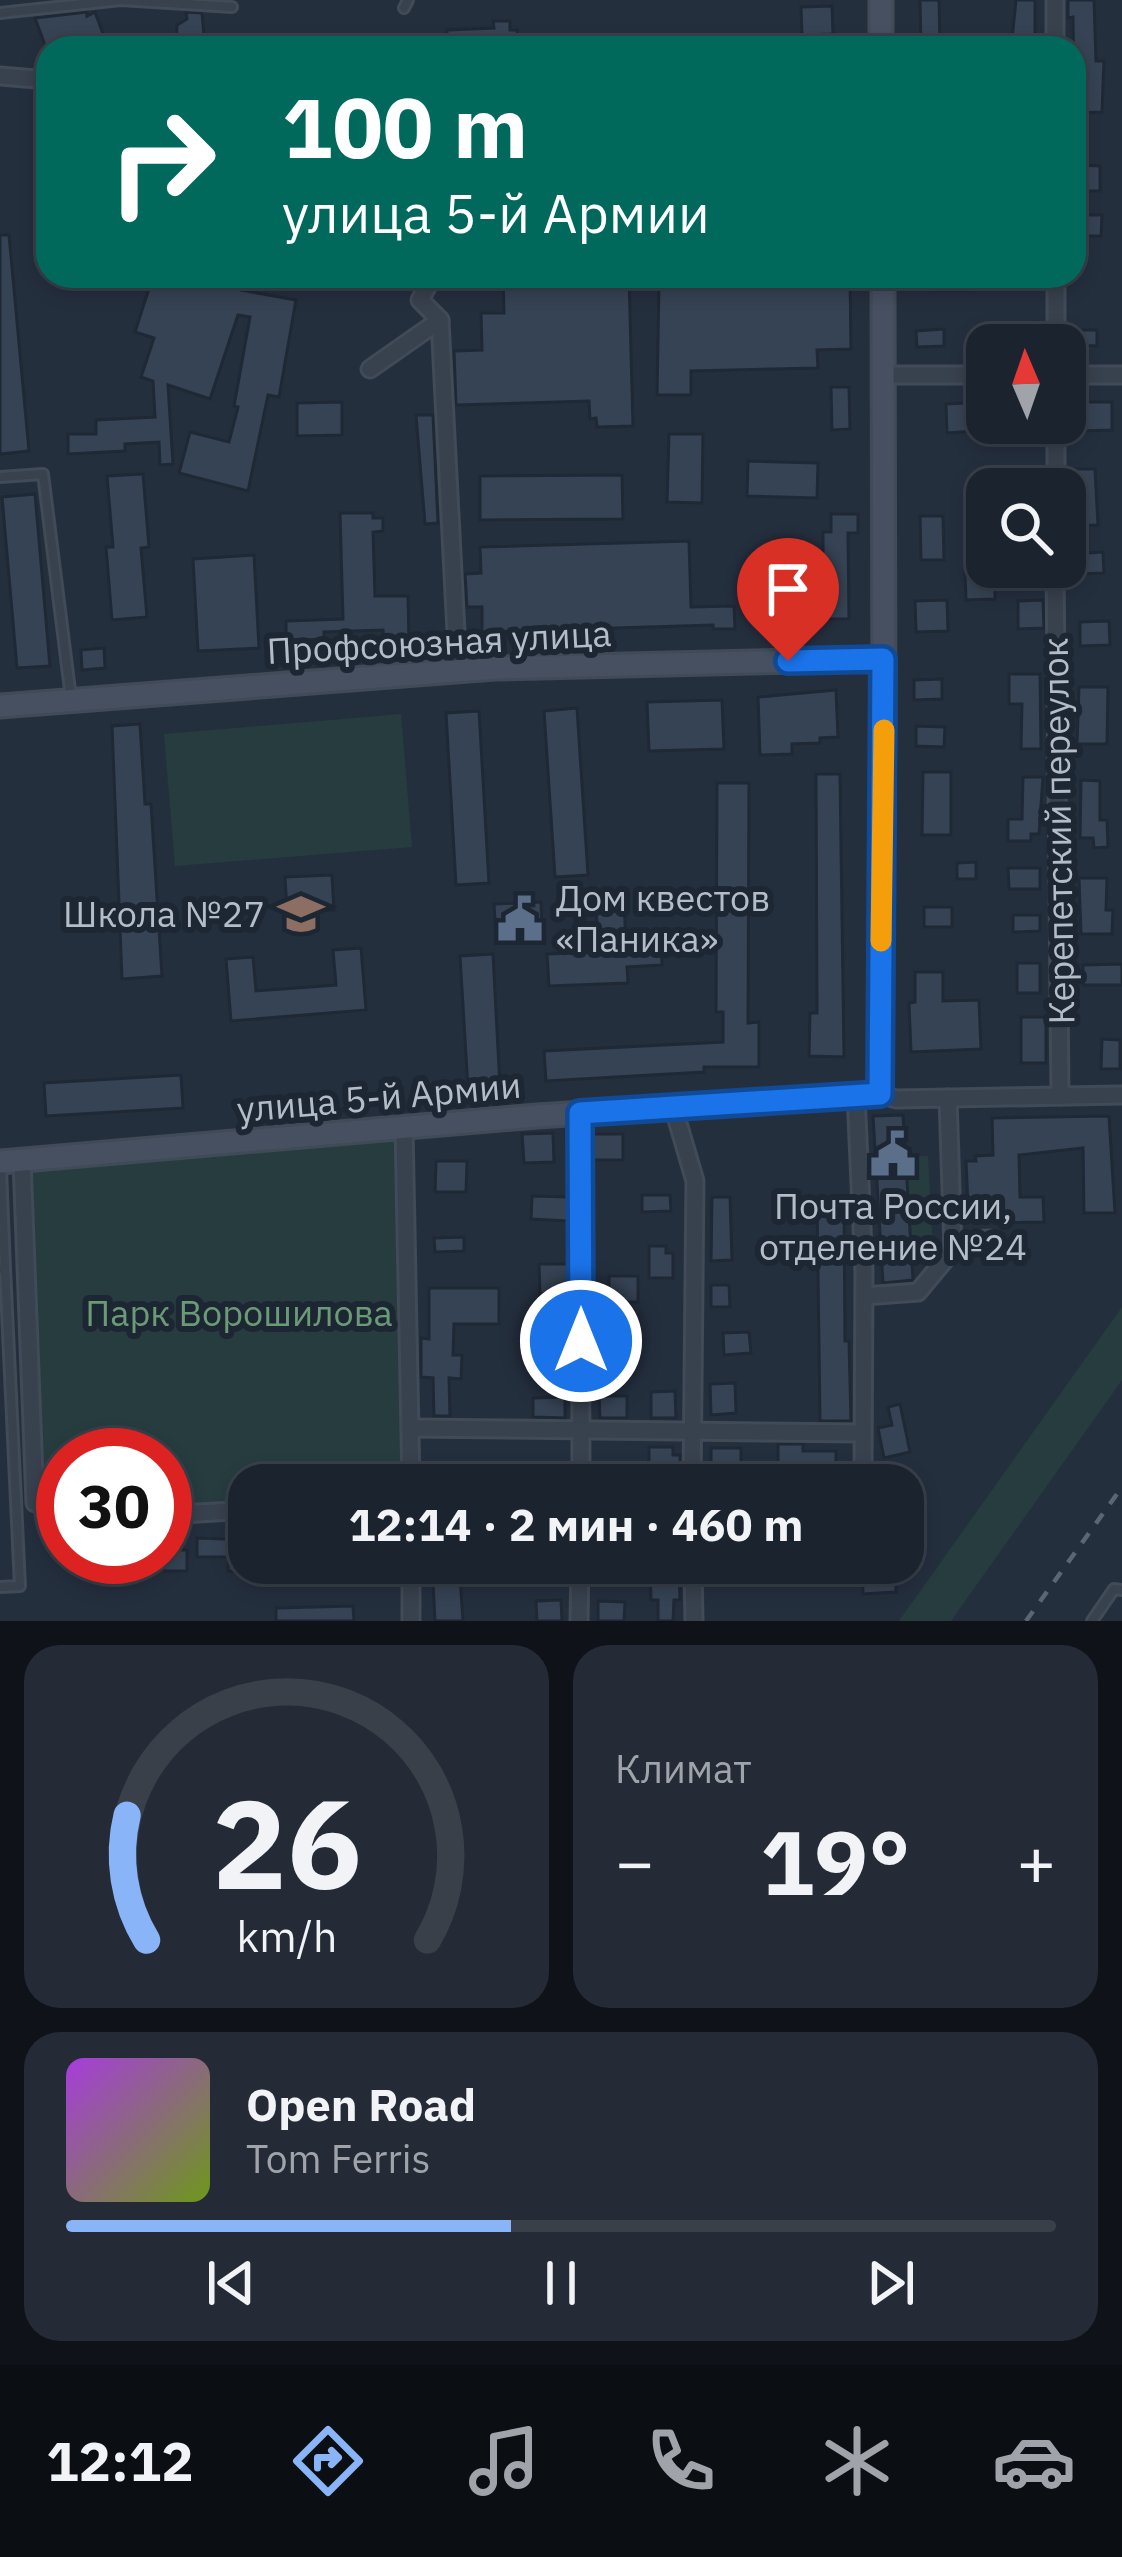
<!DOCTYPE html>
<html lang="ru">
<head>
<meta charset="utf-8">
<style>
  body { margin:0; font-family:"IBM Plex Sans",sans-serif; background:#242b36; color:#f1f3f6; height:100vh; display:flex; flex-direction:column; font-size:45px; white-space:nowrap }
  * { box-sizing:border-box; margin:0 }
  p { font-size:39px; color:#a0a4aa }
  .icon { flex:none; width:66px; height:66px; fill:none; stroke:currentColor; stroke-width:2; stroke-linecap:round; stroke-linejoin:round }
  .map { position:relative; height:1621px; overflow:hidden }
  .drawer { display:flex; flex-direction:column; gap:24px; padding:24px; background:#0f1319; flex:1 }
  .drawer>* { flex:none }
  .guide { position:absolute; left:36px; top:36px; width:1050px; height:252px; border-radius:36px; box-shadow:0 6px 18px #0003,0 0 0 3px #39404a; background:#00695c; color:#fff; overflow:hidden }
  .needle { width:78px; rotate:358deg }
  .buttons { position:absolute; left:966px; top:324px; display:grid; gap:24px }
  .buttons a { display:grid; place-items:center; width:120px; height:120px; border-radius:24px; background:#1b232e; box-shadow:0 6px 18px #0003,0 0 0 3px #39404a; font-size:60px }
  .speed { position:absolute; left:36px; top:1428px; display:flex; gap:24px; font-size:60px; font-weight:700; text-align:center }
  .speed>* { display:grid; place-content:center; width:156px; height:156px; border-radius:50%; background:#1b232e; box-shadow:0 6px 18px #0003,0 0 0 3px #39404a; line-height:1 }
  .speed .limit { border:18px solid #d22; background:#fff; color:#111 }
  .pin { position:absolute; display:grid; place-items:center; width:102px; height:102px; color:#fff; margin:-123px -51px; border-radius:50% 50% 50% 0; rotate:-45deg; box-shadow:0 0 12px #0007 }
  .pin .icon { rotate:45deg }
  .me { position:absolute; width:132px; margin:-66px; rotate:0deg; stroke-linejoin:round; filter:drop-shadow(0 0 9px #0008) }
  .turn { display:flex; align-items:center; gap:42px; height:252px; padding:0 48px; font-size:54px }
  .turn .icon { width:156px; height:156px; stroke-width:2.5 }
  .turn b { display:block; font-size:84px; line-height:102px }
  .big { font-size:90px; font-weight:700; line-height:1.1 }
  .drawer .card { flex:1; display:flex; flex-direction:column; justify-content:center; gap:18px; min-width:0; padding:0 42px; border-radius:36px; background:#242b36 }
  .drawer .dial { align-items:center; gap:0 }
  .dial svg { height:312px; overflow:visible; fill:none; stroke:#39404a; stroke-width:7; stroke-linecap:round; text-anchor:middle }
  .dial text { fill:#f1f3f6; stroke:none }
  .song { display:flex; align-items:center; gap:36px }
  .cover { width:144px; height:144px; border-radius:18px; background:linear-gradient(135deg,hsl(280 70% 55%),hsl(80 70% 35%)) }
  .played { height:12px; border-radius:6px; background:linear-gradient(90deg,#8ab4f8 45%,#39404a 45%) }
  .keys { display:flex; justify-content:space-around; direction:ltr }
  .heat { display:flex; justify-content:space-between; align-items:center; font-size:66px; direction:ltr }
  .drawer .tiles { flex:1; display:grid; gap:24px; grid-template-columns:1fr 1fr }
  .card:last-child { grid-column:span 2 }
  .trip { position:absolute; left:228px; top:1464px; width:696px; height:120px; border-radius:36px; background:#1b232e; box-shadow:0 6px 18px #0003,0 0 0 3px #39404a; font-weight:700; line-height:120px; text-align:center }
  .tabs { display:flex; height:192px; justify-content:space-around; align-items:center; background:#0b0e12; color:#a0a4aa }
  .tabs .icon { width:84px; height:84px }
  .tabs .selected { color:#8ab4f8 }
  .tabs b { font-size:54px; color:#f1f3f6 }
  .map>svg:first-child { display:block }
</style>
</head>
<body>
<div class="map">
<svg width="1122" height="1621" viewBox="0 0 1122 1621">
  <rect width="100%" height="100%" fill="#242f3e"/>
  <g fill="#263c3f">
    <polygon points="401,714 412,847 175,866 164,734"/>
    <polygon points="397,1137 404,1485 249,1485 249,1504 165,1508 165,1455 63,1455 63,1500 41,1497 31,1169"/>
    <polygon points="928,1156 933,1249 911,1250 905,1157"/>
    <polygon points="1122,1307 1122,1380 951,1621 899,1621"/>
  </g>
  <g fill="#364354" stroke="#1f2835" stroke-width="3">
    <polygon points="920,0 939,0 940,46 921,46"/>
    <polygon points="1016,0 1035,0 1035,39 1012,39"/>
    <polygon points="1068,0 1094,0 1096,61 1104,61 1102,112 1074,113 1073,17 1068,18"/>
    <polygon points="832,6 833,34 802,35 801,7"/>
    <polygon points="87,12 87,16 95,12 106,42 91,48 46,48 35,18"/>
    <polygon points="186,12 202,13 205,48 176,48 177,25 187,19"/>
    <polygon points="493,21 510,21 510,30 517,30 518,48 447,48 447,30 494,28"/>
    <polygon points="1077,165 1100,166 1100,191 1076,191"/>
    <polygon points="1077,215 1102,215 1101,236 1077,236"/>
    <polygon points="0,235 9,235 29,451 0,454"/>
    <polygon points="153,276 245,276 241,290 296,300 279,397 268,395 248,491 179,473 190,432 229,442 238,407 234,406 250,317 238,315 210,399 168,385 173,464 160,465 159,442 125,444 125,451 68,454 68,434 96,434 96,420 155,417 153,381 141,377 154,338 135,332"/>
    <polygon points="503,276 629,276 633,426 597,427 596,418 590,419 589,401 456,405 454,351 482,350 481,313 504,313"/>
    <polygon points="677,276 850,276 851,349 817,350 818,368 691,371 691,395 657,395 659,285 677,285"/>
    <polygon points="931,276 970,276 971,290 931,290"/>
    <polygon points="1036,322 1037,345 1016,345 1015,323"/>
    <polygon points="944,329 944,346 917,347 916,331"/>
    <polygon points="1072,330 1097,330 1097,346 1072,345"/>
    <polygon points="831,387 849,387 850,429 832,430"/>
    <polygon points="342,402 342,435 297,436 297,403"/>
    <polygon points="984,402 986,430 947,433 946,404"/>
    <polygon points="1080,402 1112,402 1112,430 1080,431"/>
    <polygon points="416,415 433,415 438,523 425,524"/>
    <polygon points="669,434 703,434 702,503 667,502"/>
    <polygon points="748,461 818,463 817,498 747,496"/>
    <polygon points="1074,469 1095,469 1098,525 1074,526"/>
    <polygon points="143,474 149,547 141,548 147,617 112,620 106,547 113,547 107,476"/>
    <polygon points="622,475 623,519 480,520 480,476"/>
    <polygon points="35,494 50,666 17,668 2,497"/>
    <polygon points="340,513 373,513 373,518 383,518 383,531 373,532 375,596 408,596 409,639 384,640 383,630 324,632 324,639 286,641 286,621 343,619"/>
    <polygon points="831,514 858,514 858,533 848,533 849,619 800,619 801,626 773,628 772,598 812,596 812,561 823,561 823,532 831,532"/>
    <polygon points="920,516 943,516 944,560 921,560"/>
    <polygon points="689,541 691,607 734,606 735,629 713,629 713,625 482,632 482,607 467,607 465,574 481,573 480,547"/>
    <polygon points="1103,552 1104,573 1075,574 1074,554"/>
    <polygon points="254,555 259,648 198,651 193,559"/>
    <polygon points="965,573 995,573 995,599 966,600"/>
    <polygon points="947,600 948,631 916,632 915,601"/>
    <polygon points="1043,600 1044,628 1018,629 1018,601"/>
    <polygon points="1109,621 1110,645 1080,646 1080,622"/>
    <polygon points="104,648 105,668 82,670 81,650"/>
    <polygon points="1009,674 1040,674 1041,749 1021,749 1022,704 1009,704"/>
    <polygon points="942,679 942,699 914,700 914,680"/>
    <polygon points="1079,687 1108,687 1107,744 1077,744"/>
    <polygon points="836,690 838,737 820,738 820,743 792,744 792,754 760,755 758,697"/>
    <polygon points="722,700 724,749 649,751 647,702"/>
    <polygon points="577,708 588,875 555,877 544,711"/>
    <polygon points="479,711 489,883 456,885 446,713"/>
    <polygon points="140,724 145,804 151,804 162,976 122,979 112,726"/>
    <polygon points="916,726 945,727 944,747 916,746"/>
    <polygon points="923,772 951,772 951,835 922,835"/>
    <polygon points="816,774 840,774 844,1057 809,1056 810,1013 817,1013"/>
    <polygon points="1023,777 1043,777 1039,834 1031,834 1031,841 1008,841 1008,819 1022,819"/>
    <polygon points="1081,780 1100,781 1100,820 1107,820 1108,847 1094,848 1093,838 1080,838"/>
    <polygon points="717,783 749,783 748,1023 759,1022 759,1067 704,1067 704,1072 546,1081 544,1051 723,1042 723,1012 716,1012"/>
    <polygon points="976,862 976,879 957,879 957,863"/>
    <polygon points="1008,868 1040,868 1040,889 1009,889"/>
    <polygon points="332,875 334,910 287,911 285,877"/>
    <polygon points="1079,878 1107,878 1106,910 1113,910 1112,934 1081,934"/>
    <polygon points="624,899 626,945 661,944 662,965 627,967 628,983 549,986 547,954 598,952 596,900"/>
    <polygon points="541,902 542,933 496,935 494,904"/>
    <rect x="924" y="907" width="28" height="20"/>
    <polygon points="1013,915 1040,915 1040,931 1013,932"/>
    <polygon points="361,948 366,1010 231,1021 226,959 253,957 256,991 336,985 333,950"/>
    <polygon points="493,954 500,1087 468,1089 460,956"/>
    <rect x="1017" y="963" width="23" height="30"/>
    <polygon points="1122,964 1122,985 1083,985 1083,965"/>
    <polygon points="915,972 943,972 943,1001 979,1000 981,1049 911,1052 909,1003 915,1002"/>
    <rect x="1021" y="1017" width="25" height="46"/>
    <polygon points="1102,1039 1120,1040 1120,1069 1101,1069"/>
    <polygon points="181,1075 183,1108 46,1116 44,1083"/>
    <polygon points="903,1115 913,1280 883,1283 873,1116"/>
    <polygon points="1109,1116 1115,1213 1084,1213 1083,1148 1019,1155 1020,1197 1043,1197 1044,1222 998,1223 997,1209 992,1206 968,1206 966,1161 976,1161 975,1156 993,1155 992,1118"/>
    <polygon points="553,1133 554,1162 524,1163 522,1134"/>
    <rect x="593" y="1134" width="30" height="26"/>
    <polygon points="436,1161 467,1161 466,1192 435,1192"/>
    <polygon points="642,1195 670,1195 671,1211 642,1212"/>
    <polygon points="532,1196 568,1197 568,1221 531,1219"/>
    <polygon points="712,1197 730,1197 732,1260 711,1261"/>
    <polygon points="817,1199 844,1199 845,1341 849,1341 851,1421 820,1421"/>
    <polygon points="464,1237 464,1251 435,1252 434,1238"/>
    <polygon points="649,1246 666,1246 666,1253 673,1253 673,1278 649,1278"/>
    <polygon points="539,1264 568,1264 568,1294 540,1294"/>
    <rect x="609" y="1276" width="29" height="26"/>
    <polygon points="711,1285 729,1285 730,1307 711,1307"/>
    <polygon points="429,1288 499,1288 499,1324 454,1324 453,1355 462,1355 461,1379 449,1378 450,1416 434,1416 433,1378 421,1377 421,1338 429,1339"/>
    <polygon points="749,1332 751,1353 724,1355 723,1333"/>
    <polygon points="735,1383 736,1413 711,1415 710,1384"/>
    <polygon points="675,1391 676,1418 651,1418 651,1392"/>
    <polygon points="599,1396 627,1396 627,1418 600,1418"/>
    <polygon points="565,1397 565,1418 533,1417 533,1398"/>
    <polygon points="900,1404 910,1452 884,1458 878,1428 892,1425 888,1407"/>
    <polygon points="778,1444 803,1444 803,1451 836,1451 836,1469 812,1474 813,1485 778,1485"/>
    <polygon points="649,1447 673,1447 673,1455 680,1455 680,1470 649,1469"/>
    <polygon points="711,1448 741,1448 741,1468 729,1468 729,1485 711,1485"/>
    <polygon points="600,1466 633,1468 633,1485 600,1485"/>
    <rect x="433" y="1470" width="21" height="15"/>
    <polygon points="197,1538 249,1540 249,1571 228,1571 229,1557 197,1557"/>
    <polygon points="165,1550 187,1550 187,1571 164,1571"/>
    <polygon points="91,1557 118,1557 118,1581 91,1582"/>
    <polygon points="432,1563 459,1563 463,1621 435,1621"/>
    <polygon points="862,1563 895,1563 896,1592 863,1594"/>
    <polygon points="736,1566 736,1581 708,1582 707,1567"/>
    <polygon points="650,1570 679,1570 680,1600 674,1600 673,1621 658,1621 658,1600 651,1600"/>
    <polygon points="561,1600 562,1621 537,1621 536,1601"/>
    <polygon points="598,1601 625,1602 624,1621 598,1621"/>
    <polygon points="353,1606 354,1621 276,1621 276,1608"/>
  </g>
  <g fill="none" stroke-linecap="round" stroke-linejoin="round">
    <g stroke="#414a57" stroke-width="14">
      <g id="service">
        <polyline points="404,8 408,0"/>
        <polyline points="0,13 121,0 232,7"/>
        <polyline points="0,477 43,474 71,698"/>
        <polyline points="1,1168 5,1269 1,1269"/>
        <polyline points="0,1587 20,1586 5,1269"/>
        <polyline points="1092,1621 1114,1589 1122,1590"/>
      </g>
    </g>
    <g stroke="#414a57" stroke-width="21">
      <g id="minor">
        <polyline points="1055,0 1055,48"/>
        <polyline points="0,76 48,80"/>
        <polyline points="433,276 420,300 440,320"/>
        <polyline points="1056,276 1056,345"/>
        <polyline points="370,369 440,320 458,671"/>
        <polyline points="884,375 987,375"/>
        <polyline points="1065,375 1122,375"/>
        <polyline points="1056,489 1056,423"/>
        <polyline points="1055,567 1060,1096"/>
        <polyline points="880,1094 896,1099 1122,1095"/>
        <polyline points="856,1095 864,1272 863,1473"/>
        <polyline points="673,1106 695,1181 692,1485"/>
        <polyline points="580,1113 581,1485"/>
        <polyline points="404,1128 411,1485"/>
        <polyline points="22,1161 35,1503 63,1506"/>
        <polyline points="953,1241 990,1239"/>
        <polyline points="864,1296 918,1292 953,1250 948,1098"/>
        <polyline points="410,1428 861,1433"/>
        <polyline points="165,1515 249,1510"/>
        <polyline points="693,1563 694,1621"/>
        <polyline points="411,1621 411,1563"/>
        <polyline points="579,1621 580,1563"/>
      </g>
    </g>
    <g stroke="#414a57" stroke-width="27">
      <g id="secondary">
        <polyline points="881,0 881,48"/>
        <polyline points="0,706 495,668 883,659"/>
        <polyline points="0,1162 537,1116 880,1094 884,729 883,276"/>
      </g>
    </g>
    <use href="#service" stroke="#38414e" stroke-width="8"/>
    <use href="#minor" stroke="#38414e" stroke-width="15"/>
    <use href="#secondary" stroke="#465061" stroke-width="21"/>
    <polyline stroke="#5a6575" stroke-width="4.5" stroke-dasharray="12 12" stroke-linecap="butt" points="1026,1621 1122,1487"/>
  </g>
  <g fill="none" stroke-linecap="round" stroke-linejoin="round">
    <g stroke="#114b97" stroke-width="30">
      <polyline id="route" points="581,1341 580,1113 880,1094 883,659 788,661"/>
    </g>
    <use href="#route" stroke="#1a73e8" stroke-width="21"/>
    <polyline stroke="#f59e0b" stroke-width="21" points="881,941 884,730"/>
  </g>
  <defs>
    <g id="school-bare" transform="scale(3.6)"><path d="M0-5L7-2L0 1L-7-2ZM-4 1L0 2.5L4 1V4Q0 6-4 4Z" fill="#8d6e63" stroke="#1d2633" stroke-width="2.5" paint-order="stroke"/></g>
    <g id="civic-bare" transform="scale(3.6)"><path d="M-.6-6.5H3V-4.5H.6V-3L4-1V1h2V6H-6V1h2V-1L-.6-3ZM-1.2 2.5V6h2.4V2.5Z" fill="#5c6f8a" stroke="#1d2633" stroke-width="2.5" paint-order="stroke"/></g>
  </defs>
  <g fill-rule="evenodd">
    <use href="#school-bare" x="301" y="914"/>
    <use href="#civic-bare" x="520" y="919"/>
    <use href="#civic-bare" x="893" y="1154"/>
  </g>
  <g text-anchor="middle" stroke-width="12" stroke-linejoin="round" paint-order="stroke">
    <g font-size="36" fill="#b4bcc9" stroke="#1d2633">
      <text transform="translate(439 642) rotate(-3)" y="13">Профсоюзная улица</text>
      <text transform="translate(1058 831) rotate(-91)" y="13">Керепетский переулок</text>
      <text transform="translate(379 1097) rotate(-5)" y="13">улица 5-й Армии</text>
    </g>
    <g font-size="36" fill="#b4bcc9" stroke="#1d2633" text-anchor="start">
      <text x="556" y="911">Дом квестов<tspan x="556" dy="41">«Паника»</tspan></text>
      <text x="265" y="927" text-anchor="end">Школа №27</text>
      <text x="893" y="1219" text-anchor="middle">Почта России,<tspan x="893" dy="41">отделение №24</tspan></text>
    </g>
    <g font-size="36" fill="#6b9a76" stroke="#1d2633">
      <text x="239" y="1326">Парк Ворошилова</text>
    </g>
  </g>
</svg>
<div class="buttons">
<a><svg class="needle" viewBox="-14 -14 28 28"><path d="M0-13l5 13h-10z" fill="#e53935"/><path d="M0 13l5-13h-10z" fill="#a0a4aa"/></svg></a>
<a><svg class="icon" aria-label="search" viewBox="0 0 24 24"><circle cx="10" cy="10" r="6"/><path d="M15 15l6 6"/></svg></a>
</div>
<div class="speed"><div class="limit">30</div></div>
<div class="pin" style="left:788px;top:661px;background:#d93025"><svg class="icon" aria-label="arrive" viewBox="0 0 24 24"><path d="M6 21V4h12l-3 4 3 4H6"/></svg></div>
<svg class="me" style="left:581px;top:1341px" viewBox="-20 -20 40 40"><circle r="17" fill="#1a73e8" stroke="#fff" stroke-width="3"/><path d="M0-11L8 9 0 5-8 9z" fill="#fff"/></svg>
<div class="trip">12:14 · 2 мин · 460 m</div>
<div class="guide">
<div class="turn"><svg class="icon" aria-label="right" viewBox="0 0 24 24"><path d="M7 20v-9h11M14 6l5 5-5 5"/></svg><div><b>100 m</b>улица 5-й Армии</div></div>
</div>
</div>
<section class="drawer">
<div class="tiles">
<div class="card dial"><svg viewBox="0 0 100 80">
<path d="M14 69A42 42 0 1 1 86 69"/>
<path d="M14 69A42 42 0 0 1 9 37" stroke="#8ab4f8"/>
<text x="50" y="56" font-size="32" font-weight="700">26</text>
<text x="50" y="72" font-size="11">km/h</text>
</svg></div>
<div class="card"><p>Климат</p>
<div class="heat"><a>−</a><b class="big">19°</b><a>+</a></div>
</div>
<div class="card">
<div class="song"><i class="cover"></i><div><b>Open Road</b><p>Tom Ferris</p></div></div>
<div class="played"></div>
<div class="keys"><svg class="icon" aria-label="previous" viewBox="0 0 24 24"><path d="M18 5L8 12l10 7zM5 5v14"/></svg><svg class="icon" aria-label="pause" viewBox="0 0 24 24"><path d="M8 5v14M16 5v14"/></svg><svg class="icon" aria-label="next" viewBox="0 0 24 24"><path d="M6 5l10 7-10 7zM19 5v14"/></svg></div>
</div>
</div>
</section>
<nav class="tabs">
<b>12:12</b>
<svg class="icon selected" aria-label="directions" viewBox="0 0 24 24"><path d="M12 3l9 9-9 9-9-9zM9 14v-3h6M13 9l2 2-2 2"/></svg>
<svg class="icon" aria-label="music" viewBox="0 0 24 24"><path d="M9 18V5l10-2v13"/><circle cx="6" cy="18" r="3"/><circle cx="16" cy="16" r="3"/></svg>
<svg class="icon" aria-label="phone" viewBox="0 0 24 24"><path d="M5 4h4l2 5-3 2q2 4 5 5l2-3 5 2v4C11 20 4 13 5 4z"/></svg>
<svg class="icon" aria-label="climate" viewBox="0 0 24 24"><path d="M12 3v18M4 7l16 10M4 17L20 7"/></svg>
<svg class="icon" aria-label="car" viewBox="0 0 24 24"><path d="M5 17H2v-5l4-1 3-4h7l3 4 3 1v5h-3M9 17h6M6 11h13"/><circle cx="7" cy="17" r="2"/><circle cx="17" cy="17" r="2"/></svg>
</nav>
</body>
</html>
